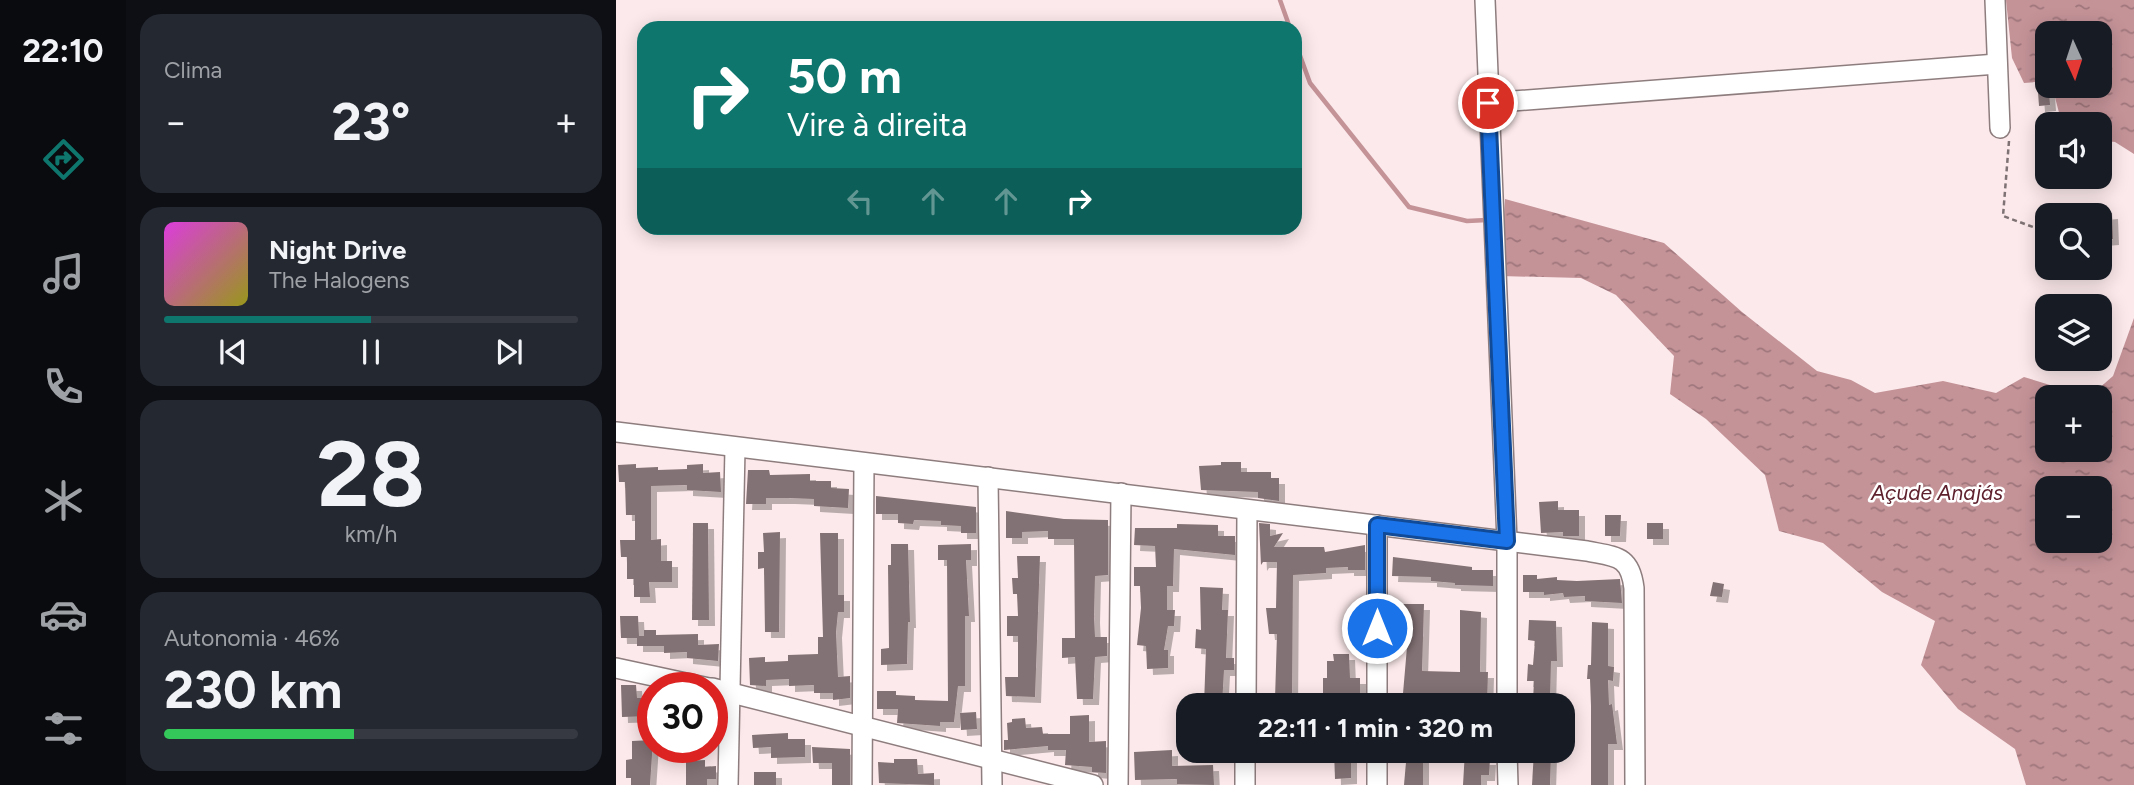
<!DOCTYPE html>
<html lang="pt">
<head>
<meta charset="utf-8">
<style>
  body { margin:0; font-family:Figtree,sans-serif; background:#242831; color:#f1f3f6; height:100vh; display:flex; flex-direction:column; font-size:26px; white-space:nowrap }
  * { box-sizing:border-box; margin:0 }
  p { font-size:23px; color:#9ea1a6 }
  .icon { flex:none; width:38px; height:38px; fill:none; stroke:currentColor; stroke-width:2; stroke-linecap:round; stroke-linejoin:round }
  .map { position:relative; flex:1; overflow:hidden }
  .sheet { display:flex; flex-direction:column; gap:14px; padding:14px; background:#0d0f14; width:490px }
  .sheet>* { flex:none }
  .top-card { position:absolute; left:21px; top:21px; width:665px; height:214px; border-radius:21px; box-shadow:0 4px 18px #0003; background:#0f766e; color:#fff; overflow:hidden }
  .needle { width:46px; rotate:177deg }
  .tools { position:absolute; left:1419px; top:21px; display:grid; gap:14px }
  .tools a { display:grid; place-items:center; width:77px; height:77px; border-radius:14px; background:#171b24; box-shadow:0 4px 18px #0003; font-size:35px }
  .speed { position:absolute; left:21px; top:672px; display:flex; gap:14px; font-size:35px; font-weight:700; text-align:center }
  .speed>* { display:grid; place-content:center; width:91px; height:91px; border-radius:50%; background:#171b24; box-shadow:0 4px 18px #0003; line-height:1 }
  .speed .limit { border:10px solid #d22; background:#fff; color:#111 }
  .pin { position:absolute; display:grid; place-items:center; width:60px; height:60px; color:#fff; margin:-30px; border:4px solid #fff; border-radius:50%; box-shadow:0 2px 7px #0007 }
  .me { position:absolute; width:77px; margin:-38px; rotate:0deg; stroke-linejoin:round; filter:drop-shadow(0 0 5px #0008) }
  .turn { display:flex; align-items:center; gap:24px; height:147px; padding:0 35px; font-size:32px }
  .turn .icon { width:91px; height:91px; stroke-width:2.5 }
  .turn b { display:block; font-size:49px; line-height:60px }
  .lanes { display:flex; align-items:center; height:66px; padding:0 35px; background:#0003; justify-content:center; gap:35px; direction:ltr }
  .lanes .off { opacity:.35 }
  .big { font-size:52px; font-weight:700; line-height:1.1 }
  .sheet .tile { flex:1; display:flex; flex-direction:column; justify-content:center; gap:10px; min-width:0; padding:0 24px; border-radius:21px; background:#242831 }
  .sheet .dial { align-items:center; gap:0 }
  .dial b { font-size:91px; line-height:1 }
  .song { display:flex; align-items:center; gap:21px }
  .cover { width:84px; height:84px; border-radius:10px; background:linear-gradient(135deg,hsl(300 70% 55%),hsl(60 70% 35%)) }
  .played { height:7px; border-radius:4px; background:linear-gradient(90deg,#0f766e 50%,#363941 50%) }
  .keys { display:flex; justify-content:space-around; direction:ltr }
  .heat { display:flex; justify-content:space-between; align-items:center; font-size:38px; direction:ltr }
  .charge { height:10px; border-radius:5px; background:linear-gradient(90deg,#34c759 46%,#363941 0) }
  .trip { position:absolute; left:560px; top:693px; width:399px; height:70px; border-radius:21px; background:#171b24; box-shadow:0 4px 18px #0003; font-weight:700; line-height:70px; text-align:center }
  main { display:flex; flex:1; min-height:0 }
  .tab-bar { display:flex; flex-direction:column; width:126px; justify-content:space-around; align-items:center; background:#090b0e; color:#9ea1a6 }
  .tab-bar .icon { width:49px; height:49px }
  .tab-bar .current { color:#0f766e }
  .tab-bar b { font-size:32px; color:#f1f3f6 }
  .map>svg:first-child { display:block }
</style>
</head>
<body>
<main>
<nav class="tab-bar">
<b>22:10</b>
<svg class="icon current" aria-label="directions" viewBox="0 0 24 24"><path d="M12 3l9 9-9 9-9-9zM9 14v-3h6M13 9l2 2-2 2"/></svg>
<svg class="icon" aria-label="music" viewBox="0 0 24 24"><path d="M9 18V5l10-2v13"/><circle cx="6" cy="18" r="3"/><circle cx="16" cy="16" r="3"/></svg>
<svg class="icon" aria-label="phone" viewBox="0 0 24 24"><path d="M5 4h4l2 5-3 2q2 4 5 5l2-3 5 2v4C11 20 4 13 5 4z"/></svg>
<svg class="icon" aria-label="climate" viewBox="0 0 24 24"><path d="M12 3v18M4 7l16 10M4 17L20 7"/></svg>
<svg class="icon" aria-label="car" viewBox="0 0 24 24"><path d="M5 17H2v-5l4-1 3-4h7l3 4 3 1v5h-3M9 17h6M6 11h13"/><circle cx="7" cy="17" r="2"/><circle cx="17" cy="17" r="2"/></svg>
<svg class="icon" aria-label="filters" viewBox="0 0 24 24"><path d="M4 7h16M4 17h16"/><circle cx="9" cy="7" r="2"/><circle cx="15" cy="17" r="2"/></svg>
</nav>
<section class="sheet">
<div class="tile"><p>Clima</p>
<div class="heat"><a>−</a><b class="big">23°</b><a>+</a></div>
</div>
<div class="tile">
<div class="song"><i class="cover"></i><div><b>Night Drive</b><p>The Halogens</p></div></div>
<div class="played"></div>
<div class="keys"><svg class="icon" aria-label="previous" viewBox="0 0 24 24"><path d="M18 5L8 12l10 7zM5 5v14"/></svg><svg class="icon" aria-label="pause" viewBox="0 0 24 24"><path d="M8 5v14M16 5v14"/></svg><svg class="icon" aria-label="next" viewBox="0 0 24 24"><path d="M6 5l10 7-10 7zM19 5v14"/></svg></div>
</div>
<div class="tile dial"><b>28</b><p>km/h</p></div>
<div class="tile"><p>Autonomia · 46%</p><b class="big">230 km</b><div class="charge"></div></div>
</section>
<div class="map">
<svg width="1518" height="785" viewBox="0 0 1518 785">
  <defs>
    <pattern id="water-ripples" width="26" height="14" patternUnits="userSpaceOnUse" patternTransform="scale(1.75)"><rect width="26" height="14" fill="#c49398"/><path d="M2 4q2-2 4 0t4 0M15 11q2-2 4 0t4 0" fill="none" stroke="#9e767b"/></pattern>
    <filter id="shadow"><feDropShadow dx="6" dy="6" stdDeviation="0" flood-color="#0004"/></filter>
  </defs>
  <rect width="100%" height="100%" fill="#fce9eb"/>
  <g fill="url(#water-ripples)" fill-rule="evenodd">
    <polygon points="1390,0 1518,0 1518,154 1499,142 1484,140 1484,124 1446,124 1436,86 1484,86 1484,33 1432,33 1431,81 1408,83 1396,58"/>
    <path d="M889,199L1048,243L1126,312L1201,371L1235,380L1259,393L1327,381L1380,393L1408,377L1473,397L1497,376L1518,318V785H1410L1399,749L1342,709L1305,665L1319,621L1266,592L1207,543L1163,531L1149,475L1090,419L1054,394L1058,356L1000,295L965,278L885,276ZM1432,397H1484V450H1432ZM1432,488H1484V541H1432Z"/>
  </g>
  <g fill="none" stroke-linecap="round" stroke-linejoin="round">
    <g stroke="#c49398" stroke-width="4.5">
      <polyline points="664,0 674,28"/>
      <polyline points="679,42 694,83 793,207 851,221 871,220"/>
    </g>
  </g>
  <g fill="#837274" filter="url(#shadow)">
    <polygon points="1433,91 1434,105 1423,106 1422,92"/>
    <polygon points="1496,213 1497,239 1484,240 1484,214"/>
    <polygon points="605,462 625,462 625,472 655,472 655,478 663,478 663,501 642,498 642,492 585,490 583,466 605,465"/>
    <polygon points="20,464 20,468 42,467 42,470 71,469 71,465 87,464 87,473 104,472 105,492 71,490 71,485 35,486 35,540 45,539 45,561 56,561 56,582 33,582 34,597 18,597 18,579 11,579 11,557 5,557 4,540 19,540 19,515 10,515 9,482 3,482 2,465"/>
    <polygon points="132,470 153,470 154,475 194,474 194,481 215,481 215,488 233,489 232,508 198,506 198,499 173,498 150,498 150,504 130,504"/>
    <polygon points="260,496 360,507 360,533 345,533 345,526 325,525 325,521 298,520 297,524 282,523 282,514 260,514"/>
    <polygon points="942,501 942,510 963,510 963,536 947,536 947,532 925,533 923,502"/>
    <polygon points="390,511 448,519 492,520 492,575 479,576 478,617 479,637 491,637 491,656 479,657 477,699 461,699 459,657 446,658 446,638 459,638 458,539 432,539 432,531 406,532 406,538 390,538"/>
    <polygon points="989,515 1005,515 1004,536 989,536"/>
    <polygon points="77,523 92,523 93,620 76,620"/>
    <polygon points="643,523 654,524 654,536 667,533 658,547 708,547 709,552 749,545 749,570 732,570 732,567 710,568 710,573 677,575 676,705 660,705 659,699 661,634 653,634 650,608 660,608 661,562 647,562 645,565"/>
    <rect x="1031" y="523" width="16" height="16"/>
    <polygon points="561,524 602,525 602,536 619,536 619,555 558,549 557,586 551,586 551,610 559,610 558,626 552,626 548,650 552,650 552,668 531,669 530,646 521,645 525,608 524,586 518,586 518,567 540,567 539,546 518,545 519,528 561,528"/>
    <polygon points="164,532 163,632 149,632 148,568 142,569 142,552 148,552 147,533"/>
    <polygon points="204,533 222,533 222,595 228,595 228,612 222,612 220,632 222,677 234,676 234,698 217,700 217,693 198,693 198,685 173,686 173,679 150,680 150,686 134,685 133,658 149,657 149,662 172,661 172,655 202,654 202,637 207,637"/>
    <polygon points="275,544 292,544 294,622 292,622 291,664 265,665 265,649 273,648 272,565 275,565"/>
    <polygon points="355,544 355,560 350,560 353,616 349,616 349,686 342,686 338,722 324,722 324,726 281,723 282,709 261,709 261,691 280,691 280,695 299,696 299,700 332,701 331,560 322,560 322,545"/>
    <polygon points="401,556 424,556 419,697 390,696 389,677 402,677 402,636 391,636 391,616 402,616 401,594 397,594 396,578 402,578"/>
    <polygon points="777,557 856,567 856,570 877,570 877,586 839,585 839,583 815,581 815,577 776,576"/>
    <polygon points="907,575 921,575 921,579 941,577 941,580 961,581 1004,579 1006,603 969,601 969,596 948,597 947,593 928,595 928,592 907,592"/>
    <polygon points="1097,582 1108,584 1106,597 1094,596"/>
    <polygon points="584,587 607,588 606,610 612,610 610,658 618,658 618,670 608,670 606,705 588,705 590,649 579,648 580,629 585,630"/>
    <polygon points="787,604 808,604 806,671 844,672 844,610 865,612 864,672 872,672 871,705 786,705 791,647"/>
    <polygon points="4,616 22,616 23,636 28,636 28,630 40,630 40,635 82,634 82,645 103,644 102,661 71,658 71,652 48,653 48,646 21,646 21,638 5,638"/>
    <rect x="732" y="618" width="17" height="22"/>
    <polygon points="913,620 940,621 941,661 935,661 934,702 917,701 918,681 911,681 912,664 917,665 919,641 912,640"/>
    <polygon points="976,622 992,623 992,666 998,667 997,681 992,680 993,705 996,704 1001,744 992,744 992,785 975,785 975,706 974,679 971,679 972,665 975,665"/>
    <polygon points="717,654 733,654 734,678 744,678 744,705 717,705 717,699 707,699 707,678 711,678 711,661 718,661"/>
    <polygon points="5,685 20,685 21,698 37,698 37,716 6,717"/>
    <polygon points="360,712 361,729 345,730 344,713"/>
    <polygon points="473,715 473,742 490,741 490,773 476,772 476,767 449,765 450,750 432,750 432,746 388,750 388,740 392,740 391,723 396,722 396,719 409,718 410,728 426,727 427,734 454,734 454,716"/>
    <polygon points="172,733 172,739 189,739 189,757 155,758 155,747 137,748 136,735"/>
    <polygon points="37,740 34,785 15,785 15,778 10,778 10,760 16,759 16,741"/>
    <polygon points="196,747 234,749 234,785 216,785 216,763 197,763"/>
    <polygon points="556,750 556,766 597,765 598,785 561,784 561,779 519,780 518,752"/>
    <polygon points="718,751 735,751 735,778 719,779"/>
    <polygon points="791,751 807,751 807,785 788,785"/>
    <polygon points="849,751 864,751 864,759 874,759 873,775 865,775 865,785 847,785"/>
    <polygon points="918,751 935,752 934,785 916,785"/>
    <polygon points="278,759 301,759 302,774 318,773 318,785 263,783 262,762 278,763"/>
    <polygon points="89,760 89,767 100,766 100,779 91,779 91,785 70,785 70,761"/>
    <rect x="138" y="772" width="22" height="13"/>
  </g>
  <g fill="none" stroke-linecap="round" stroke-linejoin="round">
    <g stroke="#8e7d7e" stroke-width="22">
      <g id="minor">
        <polyline points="869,0 891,541 891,705"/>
        <polyline points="1379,0 1384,128"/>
        <polyline points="871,103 1381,64"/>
        <path d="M0,432L971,551C1000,557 1014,555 1018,588L1019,785"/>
        <polyline points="372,477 376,785"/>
        <polyline points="761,525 761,705"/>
        <polyline points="0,668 93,688"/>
        <polyline points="96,688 477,785"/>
        <polyline points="630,705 631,510"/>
        <polyline points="761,751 761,785"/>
        <polyline points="891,751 892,785"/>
        <polyline points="112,785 119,448"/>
        <polyline points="246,785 248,463"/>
        <polyline points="502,785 505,493"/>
        <polyline points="629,785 629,751"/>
      </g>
    </g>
    <polyline stroke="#7e7274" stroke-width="2.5" stroke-dasharray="5 3.5" stroke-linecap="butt" points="1393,141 1387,216 1417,227 1432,227"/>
    <use href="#minor" stroke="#fff" stroke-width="19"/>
  </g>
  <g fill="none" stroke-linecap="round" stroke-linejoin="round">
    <g stroke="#114b97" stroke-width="18">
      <polyline id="route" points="761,628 761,525 891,541 872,103"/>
    </g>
    <use href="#route" stroke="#1a73e8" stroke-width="12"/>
  </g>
  <g text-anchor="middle" stroke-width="5" stroke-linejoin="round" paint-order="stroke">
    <g font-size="21" font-style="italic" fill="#5e212d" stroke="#fff">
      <text x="1321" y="500">Açude Anajás</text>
    </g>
  </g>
</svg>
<div class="tools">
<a><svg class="needle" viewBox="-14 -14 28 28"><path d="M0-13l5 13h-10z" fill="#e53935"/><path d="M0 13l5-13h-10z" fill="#9ea1a6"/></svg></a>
<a><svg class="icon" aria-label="sound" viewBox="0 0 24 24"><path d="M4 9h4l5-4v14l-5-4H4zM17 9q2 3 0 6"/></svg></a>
<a><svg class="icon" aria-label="search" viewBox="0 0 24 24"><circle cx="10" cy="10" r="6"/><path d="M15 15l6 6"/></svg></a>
<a><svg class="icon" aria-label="layers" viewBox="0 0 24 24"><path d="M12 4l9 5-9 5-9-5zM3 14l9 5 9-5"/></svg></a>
<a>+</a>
<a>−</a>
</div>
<div class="speed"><div class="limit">30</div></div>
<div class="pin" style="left:872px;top:103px;background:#d93025"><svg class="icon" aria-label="arrive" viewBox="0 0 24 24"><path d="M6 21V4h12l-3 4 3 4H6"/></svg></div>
<svg class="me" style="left:761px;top:628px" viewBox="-20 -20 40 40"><circle r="17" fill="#1a73e8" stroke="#fff" stroke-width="3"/><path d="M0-11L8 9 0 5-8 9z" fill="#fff"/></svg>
<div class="trip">22:11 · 1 min · 320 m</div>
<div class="top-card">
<div class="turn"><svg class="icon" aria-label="right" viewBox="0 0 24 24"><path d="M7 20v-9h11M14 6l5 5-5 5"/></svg><div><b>50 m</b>Vire à direita</div></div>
<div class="lanes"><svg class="icon off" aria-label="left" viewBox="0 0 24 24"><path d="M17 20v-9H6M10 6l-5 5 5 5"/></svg><svg class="icon off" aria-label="ahead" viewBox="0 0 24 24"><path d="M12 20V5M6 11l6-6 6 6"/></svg><svg class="icon off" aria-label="ahead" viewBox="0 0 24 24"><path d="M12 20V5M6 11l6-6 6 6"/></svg><svg class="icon" aria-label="right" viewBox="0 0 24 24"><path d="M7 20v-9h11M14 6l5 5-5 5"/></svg></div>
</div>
</div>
</main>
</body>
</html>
